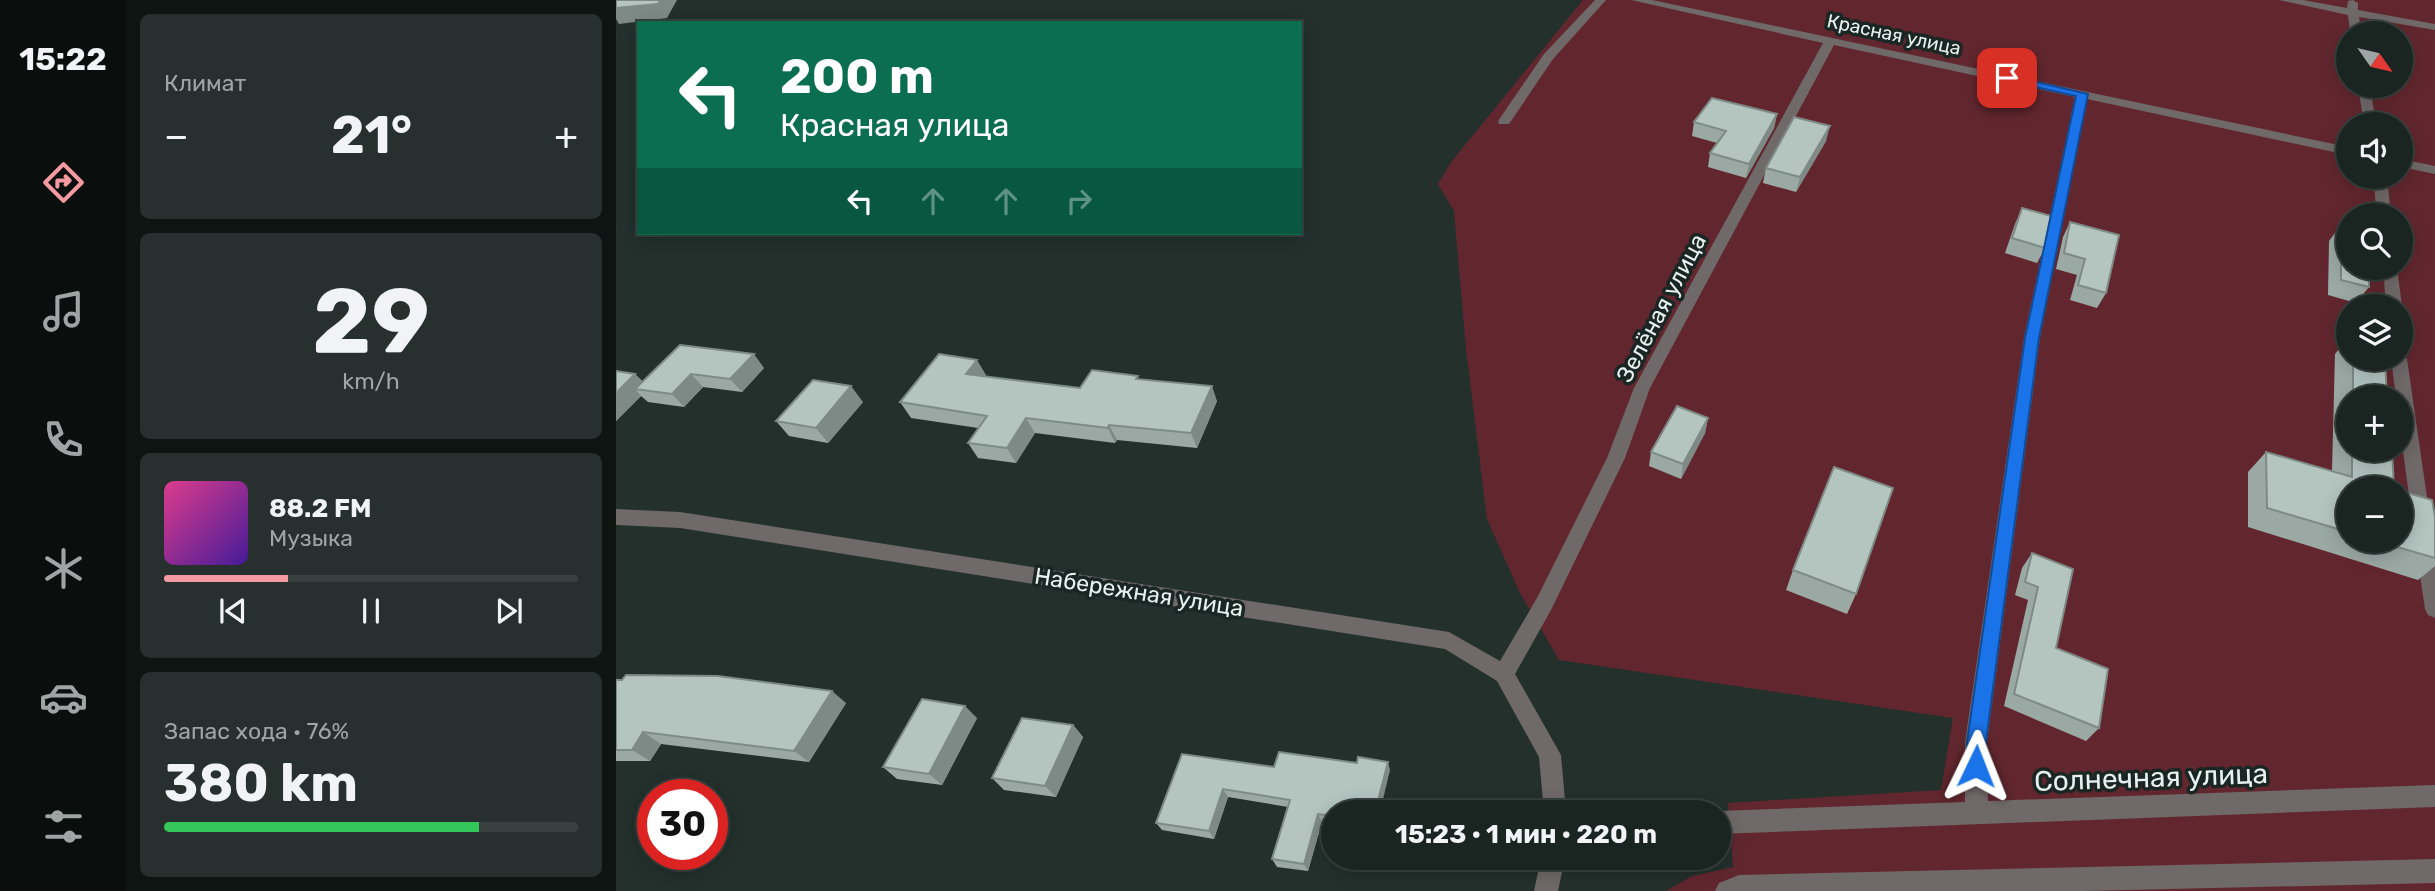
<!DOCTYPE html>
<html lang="ru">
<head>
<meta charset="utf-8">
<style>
  body { margin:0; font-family:Rubik,sans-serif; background:#27302e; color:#f1f3f6; height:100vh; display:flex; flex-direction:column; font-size:26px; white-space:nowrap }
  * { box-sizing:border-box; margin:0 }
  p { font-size:23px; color:#9fa4a5 }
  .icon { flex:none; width:38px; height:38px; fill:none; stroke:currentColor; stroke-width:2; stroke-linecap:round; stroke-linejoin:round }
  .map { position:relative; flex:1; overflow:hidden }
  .sheet { display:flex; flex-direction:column; gap:14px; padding:14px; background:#0e1412; width:490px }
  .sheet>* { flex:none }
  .top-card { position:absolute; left:21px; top:21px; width:665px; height:214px; border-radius:0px; box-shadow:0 4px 18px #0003,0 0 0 2px #38413f; background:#0b6e4f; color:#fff; overflow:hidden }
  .needle { width:46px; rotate:124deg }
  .buttons { position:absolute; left:1720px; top:21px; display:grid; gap:14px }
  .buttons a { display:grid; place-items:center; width:77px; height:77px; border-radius:50%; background:#1a2421; box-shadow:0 4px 18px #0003,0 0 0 2px #38413f; font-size:35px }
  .speed { position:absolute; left:21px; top:779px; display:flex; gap:14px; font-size:35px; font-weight:700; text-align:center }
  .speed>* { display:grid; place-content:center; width:91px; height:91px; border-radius:50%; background:#1a2421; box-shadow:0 4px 18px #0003,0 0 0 2px #38413f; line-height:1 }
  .speed .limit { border:10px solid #d22; background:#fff; color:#111 }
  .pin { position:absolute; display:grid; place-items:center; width:60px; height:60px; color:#fff; margin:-30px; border-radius:14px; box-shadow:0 4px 10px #0006 }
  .me { position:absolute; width:77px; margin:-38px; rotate:2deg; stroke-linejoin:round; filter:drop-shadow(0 0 5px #0008) }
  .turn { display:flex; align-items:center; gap:24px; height:147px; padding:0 28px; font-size:32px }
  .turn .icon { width:91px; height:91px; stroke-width:2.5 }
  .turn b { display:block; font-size:49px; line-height:60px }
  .lanes { display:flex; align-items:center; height:66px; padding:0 28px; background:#0003; justify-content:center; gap:35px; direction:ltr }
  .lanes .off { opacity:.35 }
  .big { font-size:52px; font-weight:700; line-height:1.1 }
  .sheet .card { flex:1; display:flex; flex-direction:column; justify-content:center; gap:10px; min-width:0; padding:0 24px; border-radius:10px; background:#27302e }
  .sheet .dial { align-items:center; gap:0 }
  .dial b { font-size:91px; line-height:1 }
  .song { display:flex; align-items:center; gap:21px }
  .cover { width:84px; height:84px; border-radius:10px; background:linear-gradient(135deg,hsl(330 70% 55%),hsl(260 70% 35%)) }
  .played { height:7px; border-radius:4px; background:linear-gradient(90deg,#f49aa0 30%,#38413f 30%) }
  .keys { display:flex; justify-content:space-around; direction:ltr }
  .heat { display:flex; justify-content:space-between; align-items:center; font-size:38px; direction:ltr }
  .charge { height:10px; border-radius:5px; background:linear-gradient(90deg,#34c759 76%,#38413f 0) }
  .trip { position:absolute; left:705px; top:800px; width:410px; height:70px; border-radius:35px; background:#1a2421; box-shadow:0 4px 18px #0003,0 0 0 2px #38413f; font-weight:700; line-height:70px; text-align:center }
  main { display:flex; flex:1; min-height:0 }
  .tabs { display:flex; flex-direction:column; width:126px; justify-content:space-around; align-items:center; background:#0a0e0d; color:#9fa4a5 }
  .tabs .icon { width:49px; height:49px }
  .tabs .active { color:#f49aa0 }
  .tabs b { font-size:32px; color:#f1f3f6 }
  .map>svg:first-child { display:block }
</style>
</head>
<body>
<main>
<nav class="tabs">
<b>15:22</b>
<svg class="icon active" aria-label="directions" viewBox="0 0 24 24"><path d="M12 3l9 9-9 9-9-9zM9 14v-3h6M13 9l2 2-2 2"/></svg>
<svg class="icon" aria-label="music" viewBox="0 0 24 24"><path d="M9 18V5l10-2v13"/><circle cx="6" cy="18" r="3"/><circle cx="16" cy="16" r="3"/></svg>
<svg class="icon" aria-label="phone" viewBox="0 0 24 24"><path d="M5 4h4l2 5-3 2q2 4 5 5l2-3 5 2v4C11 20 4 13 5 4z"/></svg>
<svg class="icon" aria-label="climate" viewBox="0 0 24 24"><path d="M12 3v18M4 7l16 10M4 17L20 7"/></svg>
<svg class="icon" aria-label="car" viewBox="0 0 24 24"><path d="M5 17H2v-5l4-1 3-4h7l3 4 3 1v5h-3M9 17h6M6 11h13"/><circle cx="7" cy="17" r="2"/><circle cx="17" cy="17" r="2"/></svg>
<svg class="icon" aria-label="filters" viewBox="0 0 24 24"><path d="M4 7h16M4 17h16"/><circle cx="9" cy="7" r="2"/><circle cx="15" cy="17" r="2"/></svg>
</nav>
<section class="sheet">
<div class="card"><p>Климат</p>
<div class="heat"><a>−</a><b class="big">21°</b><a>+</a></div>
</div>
<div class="card dial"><b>29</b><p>km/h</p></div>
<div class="card">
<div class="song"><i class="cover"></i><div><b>88.2 FM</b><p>Музыка</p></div></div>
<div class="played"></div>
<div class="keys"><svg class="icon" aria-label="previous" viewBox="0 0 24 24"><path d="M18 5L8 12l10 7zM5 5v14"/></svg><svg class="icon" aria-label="pause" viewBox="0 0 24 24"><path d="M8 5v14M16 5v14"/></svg><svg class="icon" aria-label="next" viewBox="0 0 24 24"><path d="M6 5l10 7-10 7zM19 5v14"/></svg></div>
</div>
<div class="card"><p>Запас хода · 76%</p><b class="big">380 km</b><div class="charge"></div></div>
</section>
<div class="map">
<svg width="1819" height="891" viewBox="0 0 1819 891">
  <rect width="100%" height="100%" fill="#23302c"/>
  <path fill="#62272e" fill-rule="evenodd" d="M967,0H1819V891H1050L1076,876L1117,867L1112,803L1325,790L1337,718L943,660L903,591L871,519L850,349L838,211L822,184L836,161ZM1732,33H1785V86H1732ZM1732,124H1785V177H1732ZM1732,215H1785V268H1732ZM1732,306H1785V359H1732ZM1732,397H1785V450H1732ZM1732,488H1785V541H1732Z"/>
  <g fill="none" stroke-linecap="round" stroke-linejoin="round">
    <polygon fill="#706969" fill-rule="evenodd" points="1819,859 1819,883 1468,891 1099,891 1103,883 1123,875"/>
    <g fill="#706969" fill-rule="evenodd">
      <polygon points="979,0 990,0 937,59 893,124 883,124 882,121 928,54"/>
      <polygon points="1015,0 1036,0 1732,147 1732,155 1471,99 1424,338 1371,742 1372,801 1819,785 1819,807 1102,834 1102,811 1349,802 1349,742 1408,338 1459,97 1218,45 1034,388 1009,458 935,610 899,674 945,755 950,812 928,812 923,757 881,681 829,649 64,528 0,525 0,509 64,512 833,632 884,661 921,598 991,458 1018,388 1207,43"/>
      <polygon points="1663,0 1687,0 1731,8 1732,1 1737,0 1742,3 1742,10 1819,24 1819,30 1743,17 1746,33 1734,33 1732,15"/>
      <polygon points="1742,86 1754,86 1760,124 1748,124"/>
      <polygon points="1785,159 1819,166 1819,174 1785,167"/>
      <polygon points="1757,177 1771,177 1775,215 1761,215"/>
      <polygon points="1767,268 1781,268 1786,306 1785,307 1770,306"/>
      <polygon points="1785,354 1791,359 1814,518 1812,523 1805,526 1798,523 1796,518 1785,436 1785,397 1780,397 1775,359 1785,359"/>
      <polygon points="1810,541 1817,543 1819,548 1819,618 1812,615 1809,609 1800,549 1803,543"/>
      <polygon points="925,858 949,858 942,891 918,891"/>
    </g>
  </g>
  <g fill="#9ba9a5">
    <polygon points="1161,114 1158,128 1130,178 1092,167 1094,153 1101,143 1076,136 1078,122"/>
    <polygon points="1210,141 1180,192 1147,183 1150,168"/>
    <polygon points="1406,208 1429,248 1421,263 1389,253 1399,224"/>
    <polygon points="1454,222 1490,293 1481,308 1454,300 1461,275 1440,269 1447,237"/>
    <polygon points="1725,225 1753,287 1740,303 1712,295 1713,241"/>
    <polygon points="1732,338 1732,359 1769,359 1771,397 1732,397 1732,450 1776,450 1732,488 1732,541 1785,541 1819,517 1819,566 1802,580 1632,527 1632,472 1650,452 1716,471 1719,354"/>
    <polygon points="64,345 148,368 126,392 87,387 68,407 32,402 25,396 0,421 0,371 19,374 27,382"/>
    <polygon points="370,375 369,376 464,388 524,380 601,401 581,448 501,440 499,443 419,433 400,463 362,458 352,443 362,428 295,418 284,402"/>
    <polygon points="247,402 212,443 173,436 160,421"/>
    <polygon points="1092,418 1089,433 1065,479 1033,466 1035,452"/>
    <polygon points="1416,553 1440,648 1483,728 1470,741 1388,706 1412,600 1399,595 1406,568"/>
    <polygon points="1177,570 1240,594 1231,614 1170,590"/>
    <polygon points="0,680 230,703 193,762 45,744 34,761 0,761"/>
    <polygon points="361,718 326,785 281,779 267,767"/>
    <polygon points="457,725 467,737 440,797 388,790 376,778"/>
    <polygon points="566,754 658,767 774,770 718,812 718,824 706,822 692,871 661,867 656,859 672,807 612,797 598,839 546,830 540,823"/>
  </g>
  <g fill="#7e8a86">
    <polygon points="44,0 61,0 51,18 3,24 0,19 0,8"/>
    <polygon points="1161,114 1158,128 1130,178 1133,164"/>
    <polygon points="1214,126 1210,141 1180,192 1184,177"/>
    <polygon points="138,354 148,368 126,392 114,379"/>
    <polygon points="361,360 370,375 359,389 350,374"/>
    <polygon points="19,374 33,388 19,389 25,396 0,421 0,393"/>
    <polygon points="75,374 87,387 68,407 56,394"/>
    <polygon points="235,386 247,402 212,443 200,428"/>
    <polygon points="596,386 601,401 581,448 575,433"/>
    <polygon points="410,418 419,433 400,463 391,448"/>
    <polygon points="1092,418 1089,433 1065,479 1067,464"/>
    <polygon points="493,425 501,440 499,443 492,428"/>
    <polygon points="216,691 230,703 193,762 178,751"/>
    <polygon points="349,706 361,718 326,785 313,774"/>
    <polygon points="457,725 467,737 440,797 429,786"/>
    <polygon points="27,732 45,744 34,761 16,750"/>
    <polygon points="772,762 774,770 764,812 759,812"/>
    <polygon points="607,789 612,797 598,839 593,831"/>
    <polygon points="702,814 706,822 692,871 688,864"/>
  </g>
  <g fill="#b4c5c0" stroke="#7e8a86" stroke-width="2">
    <polygon points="0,0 44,0 42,4 0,8"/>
    <polygon points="1096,98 1161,114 1133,164 1094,153 1110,131 1078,122"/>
    <polygon points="1178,117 1214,126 1184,177 1150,168"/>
    <polygon points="1406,208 1435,216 1429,248 1396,238"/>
    <polygon points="1454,222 1503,235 1490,293 1462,285 1469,259 1448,253"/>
    <polygon points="1725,225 1732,227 1732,268 1753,268 1753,287 1725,280"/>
    <polygon points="64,345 138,354 114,379 75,374 56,394 19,389"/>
    <polygon points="323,354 361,360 350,374 464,388 476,370 522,376 520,379 596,386 575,433 493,425 492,428 410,418 391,448 352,443 371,416 284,402"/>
    <polygon points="1737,359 1769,359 1771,397 1737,397"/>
    <polygon points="0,371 19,374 0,393"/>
    <polygon points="197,380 235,386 200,428 160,421"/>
    <polygon points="1061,406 1092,418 1067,464 1035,452"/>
    <polygon points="1736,450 1776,450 1778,488 1732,488 1732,532 1651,508 1650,452 1736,477"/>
    <polygon points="1218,467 1277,488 1240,594 1177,570"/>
    <polygon points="1785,491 1816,500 1819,517 1819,558 1761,541 1785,541"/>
    <polygon points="1416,553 1457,569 1440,648 1492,669 1483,728 1398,694 1422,587 1409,582"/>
    <polygon points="10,675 102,676 216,691 178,751 27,732 16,750 0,750 0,680 6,680"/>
    <polygon points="306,699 349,706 313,774 267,767"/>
    <polygon points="406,718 457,725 429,786 376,778"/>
    <polygon points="663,752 741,763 742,757 772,762 759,812 718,812 718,816 702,814 688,864 656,859 674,800 607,789 593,831 540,823 566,754 658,767"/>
  </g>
  <polygon fill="#1a73e8" stroke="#114b97" stroke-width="2" points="1391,75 1472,94 1423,338 1370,742 1371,766 1368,773 1360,775 1353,773 1350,766 1351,742 1409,338 1460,96 1387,80 1387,76"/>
  <g text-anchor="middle" stroke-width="7" stroke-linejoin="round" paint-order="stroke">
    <g font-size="19" fill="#e8f1ee" stroke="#192623">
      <text transform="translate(1278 34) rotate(12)" y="7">Красная улица</text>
    </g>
    <g font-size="23" fill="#e8f1ee" stroke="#192623">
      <text transform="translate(1045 308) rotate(-62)" y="8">Зелёная улица</text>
      <text transform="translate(523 592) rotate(9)" y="8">Набережная улица</text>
    </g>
    <g font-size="28" fill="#e8f1ee" stroke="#192623">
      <text transform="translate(1535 777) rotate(-2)" y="10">Солнечная улица</text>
    </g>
  </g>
</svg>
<div class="buttons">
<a><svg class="needle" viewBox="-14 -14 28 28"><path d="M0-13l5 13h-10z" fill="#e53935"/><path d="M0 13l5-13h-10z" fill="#9fa4a5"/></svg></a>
<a><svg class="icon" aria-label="sound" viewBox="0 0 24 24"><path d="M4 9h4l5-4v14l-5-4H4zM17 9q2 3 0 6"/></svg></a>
<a><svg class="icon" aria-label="search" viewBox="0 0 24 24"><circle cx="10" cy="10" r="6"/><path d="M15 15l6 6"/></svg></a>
<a><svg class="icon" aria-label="layers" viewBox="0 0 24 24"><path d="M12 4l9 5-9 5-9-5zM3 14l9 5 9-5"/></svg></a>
<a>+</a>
<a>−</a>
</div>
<div class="speed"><div class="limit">30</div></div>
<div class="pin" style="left:1391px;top:78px;background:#d93025"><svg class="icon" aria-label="arrive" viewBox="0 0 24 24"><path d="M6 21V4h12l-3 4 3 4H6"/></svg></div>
<svg class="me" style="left:1360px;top:766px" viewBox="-20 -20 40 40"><path d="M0-17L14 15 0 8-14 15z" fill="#1a73e8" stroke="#fff" stroke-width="4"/></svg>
<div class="trip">15:23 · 1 мин · 220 m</div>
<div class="top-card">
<div class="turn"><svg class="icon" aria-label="left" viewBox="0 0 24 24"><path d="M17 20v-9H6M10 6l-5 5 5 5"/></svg><div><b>200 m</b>Красная улица</div></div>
<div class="lanes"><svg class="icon" aria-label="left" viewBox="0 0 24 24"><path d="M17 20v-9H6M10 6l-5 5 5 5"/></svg><svg class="icon off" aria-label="ahead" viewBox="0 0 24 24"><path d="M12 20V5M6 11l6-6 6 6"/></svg><svg class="icon off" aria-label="ahead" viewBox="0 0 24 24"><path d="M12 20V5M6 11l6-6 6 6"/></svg><svg class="icon off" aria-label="right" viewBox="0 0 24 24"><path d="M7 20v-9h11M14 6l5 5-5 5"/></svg></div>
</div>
</div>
</main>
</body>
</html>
